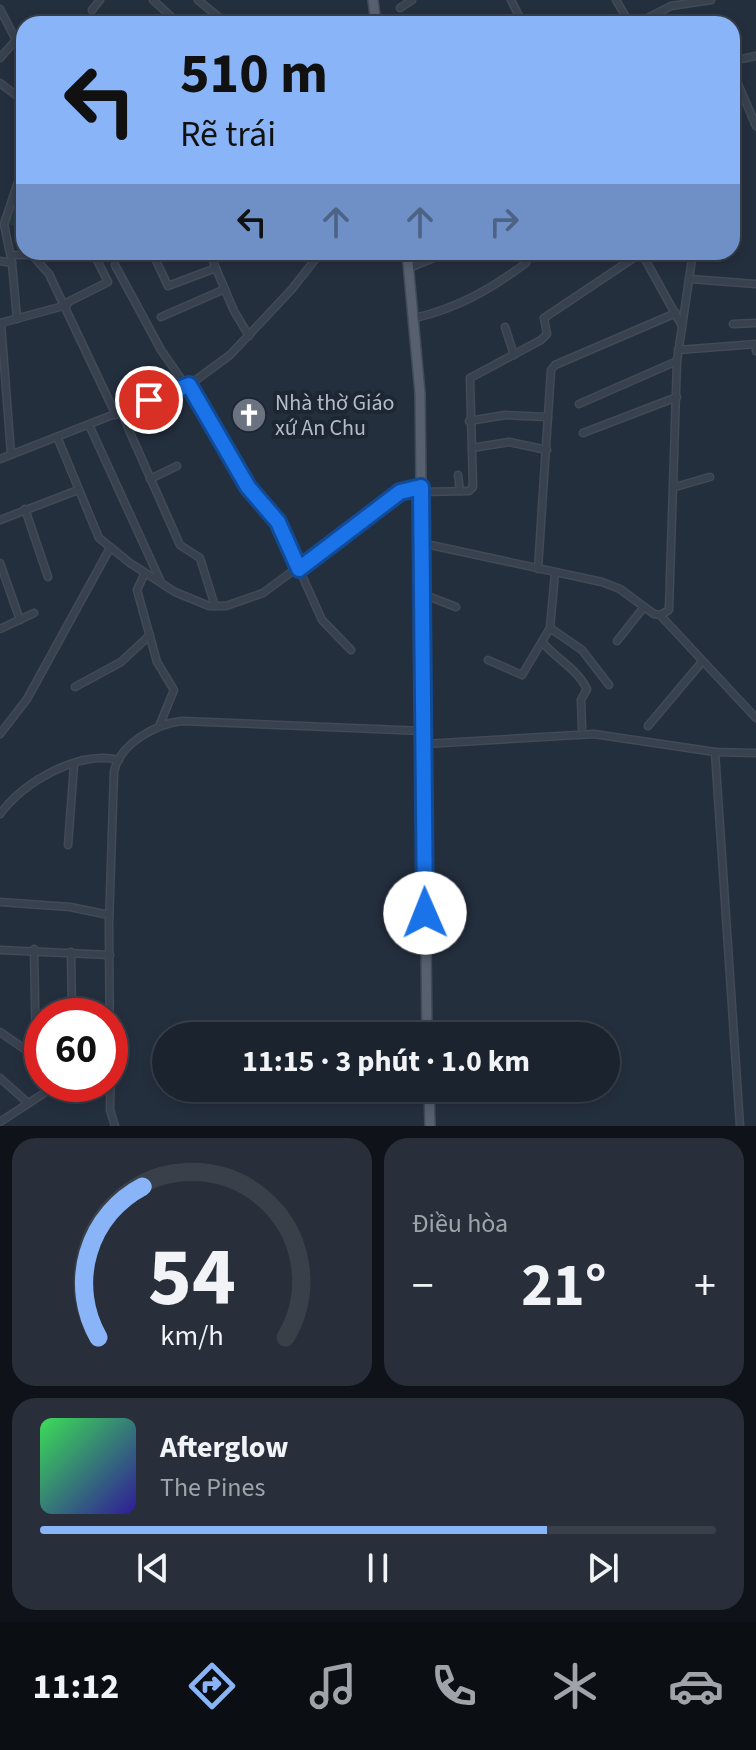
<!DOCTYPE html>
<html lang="vi">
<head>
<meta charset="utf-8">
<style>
  body { margin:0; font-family:"Source Sans 3",sans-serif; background:#282f3a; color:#f1f3f6; height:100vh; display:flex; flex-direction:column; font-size:30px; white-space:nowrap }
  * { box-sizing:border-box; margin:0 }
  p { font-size:26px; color:#a0a4aa }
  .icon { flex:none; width:44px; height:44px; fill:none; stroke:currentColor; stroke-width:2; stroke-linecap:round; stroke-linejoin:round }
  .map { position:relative; height:1126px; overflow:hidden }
  .details { display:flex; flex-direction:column; gap:12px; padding:12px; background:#0f1319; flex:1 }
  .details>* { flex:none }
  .top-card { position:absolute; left:16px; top:16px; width:724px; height:244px; border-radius:24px; box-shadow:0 4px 12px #0003,0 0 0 2px #39404a; background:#8ab4f8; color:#111; overflow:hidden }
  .speed { position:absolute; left:24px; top:998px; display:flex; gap:16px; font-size:40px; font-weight:700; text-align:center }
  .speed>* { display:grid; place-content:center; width:104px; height:104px; border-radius:50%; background:#1b232e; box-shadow:0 4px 12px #0003,0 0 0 2px #39404a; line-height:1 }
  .speed .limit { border:12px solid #d22; background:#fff; color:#111 }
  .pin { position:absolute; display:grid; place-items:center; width:68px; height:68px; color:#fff; margin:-34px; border:4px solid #fff; border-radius:50%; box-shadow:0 2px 8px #0007 }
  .me { position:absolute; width:88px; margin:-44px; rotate:359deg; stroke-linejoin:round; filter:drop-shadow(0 0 6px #0008) }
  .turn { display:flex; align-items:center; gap:28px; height:168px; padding:0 32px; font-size:36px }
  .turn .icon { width:104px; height:104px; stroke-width:2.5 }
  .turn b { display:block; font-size:56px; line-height:68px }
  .lanes { display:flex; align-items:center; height:76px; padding:0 32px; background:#0003; justify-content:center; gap:40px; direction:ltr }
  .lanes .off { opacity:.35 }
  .big { font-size:60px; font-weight:700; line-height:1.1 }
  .details .tile { flex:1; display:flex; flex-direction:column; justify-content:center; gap:12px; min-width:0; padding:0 28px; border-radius:24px; background:#282f3a }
  .details .dial { align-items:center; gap:0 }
  .dial svg { height:208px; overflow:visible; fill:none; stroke:#39404a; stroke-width:7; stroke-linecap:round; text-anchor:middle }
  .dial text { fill:#f1f3f6; stroke:none }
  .song { display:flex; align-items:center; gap:24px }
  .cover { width:96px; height:96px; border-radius:12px; background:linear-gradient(135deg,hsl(130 70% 55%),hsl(250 70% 35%)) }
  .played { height:8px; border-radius:4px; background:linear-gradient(90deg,#8ab4f8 75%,#39404a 75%) }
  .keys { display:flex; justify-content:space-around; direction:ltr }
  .heat { display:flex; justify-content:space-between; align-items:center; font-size:44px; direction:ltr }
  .details .tiles { flex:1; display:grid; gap:12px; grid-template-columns:1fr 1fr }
  .tile:last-child { grid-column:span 2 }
  .trip { position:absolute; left:152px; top:1022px; width:468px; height:80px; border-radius:40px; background:#1b232e; box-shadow:0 4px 12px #0003,0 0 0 2px #39404a; font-weight:700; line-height:80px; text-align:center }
  .dock { display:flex; height:128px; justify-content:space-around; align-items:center; background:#0b0e12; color:#a0a4aa }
  .dock .icon { width:56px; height:56px }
  .dock .active { color:#8ab4f8 }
  .dock b { font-size:36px; color:#f1f3f6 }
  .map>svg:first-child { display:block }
</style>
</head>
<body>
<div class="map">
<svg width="756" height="1126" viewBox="0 0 756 1126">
  <rect width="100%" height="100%" fill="#242f3e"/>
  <polygon fill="#263c3f" points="24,168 24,227 8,225"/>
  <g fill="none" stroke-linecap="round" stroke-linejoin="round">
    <g stroke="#414a57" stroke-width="9">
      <g id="minor">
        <polyline points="153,0 179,24"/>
        <polyline points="198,0 227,24"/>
        <polyline points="511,0 523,24"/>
        <polyline points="616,0 630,24"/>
        <polyline points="400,8 412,0"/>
        <polyline points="0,9 16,40 0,58"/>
        <polyline points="92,10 100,0"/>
        <polyline points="123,23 124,24"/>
        <polyline points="636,24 671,6 711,0"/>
        <polyline points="732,61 756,56"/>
        <polyline points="732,70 756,126"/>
        <polyline points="0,83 24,101"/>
        <polyline points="152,252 168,286 216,268"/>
        <polyline points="209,252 234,311 249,336"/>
        <polyline points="641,252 682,326"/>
        <polyline points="11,255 32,255 49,274 116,415"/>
        <polyline points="408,258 418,252"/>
        <polyline points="0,261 12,263"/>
        <polyline points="115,265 161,350 186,386"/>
        <polyline points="409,268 443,254"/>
        <polyline points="690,279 756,284"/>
        <polyline points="66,303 108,282 93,252"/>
        <polyline points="161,317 225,289"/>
        <path d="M415,318C458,308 491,289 526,263L524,252"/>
        <polyline points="17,319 12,263 4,224 20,176 24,147"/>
        <polyline points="1,323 11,454"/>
        <polyline points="1,323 67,305"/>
        <polyline points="733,324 756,323"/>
        <polyline points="505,327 514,355"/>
        <polyline points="678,350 756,344"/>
        <polyline points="756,351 756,350"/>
        <polyline points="189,385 248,487 278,522 322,620 351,650"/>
        <polyline points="579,404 677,361"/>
        <polyline points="121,412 180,545 200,558 215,606"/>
        <polyline points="469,421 505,415 548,417"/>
        <polyline points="90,427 160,580"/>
        <polyline points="583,433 677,397"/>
        <polyline points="58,439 99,538 130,563 175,592 209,606 226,606 263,593 400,492 421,487"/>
        <polyline points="472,448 509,442 547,450"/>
        <polyline points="0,459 189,385 230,355 292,289 321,252"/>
        <polyline points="458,475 460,491"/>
        <polyline points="150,479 177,466"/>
        <polyline points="675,487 710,477"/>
        <polyline points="421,492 469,491 473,487 470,378 541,340 547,334 544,318 641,253"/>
        <polyline points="25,509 48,577"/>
        <polyline points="0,520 78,490"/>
        <polyline points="421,543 602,582 620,589 654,614 660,615 669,610 677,361 693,252"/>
        <polyline points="0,563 20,620"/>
        <polyline points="538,569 551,370 555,365 676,313"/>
        <polyline points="145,573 137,590 157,662 174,690 160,724"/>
        <polyline points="420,593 456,607"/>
        <polyline points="660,615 756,718"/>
        <polyline points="550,628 582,650 609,685"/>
        <polyline points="0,629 34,613"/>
        <polyline points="617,641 644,607"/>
        <path d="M544,644C558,660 577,669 587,689L581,700L582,728"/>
        <polyline points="488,660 522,675 550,628 555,573"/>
        <polyline points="75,687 121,662 150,635"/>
        <polyline points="648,726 701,663"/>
        <polyline points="0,734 27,699 110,548"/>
        <polyline points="425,744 594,734 715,752 756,753"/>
        <polyline points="715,752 740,1126"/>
        <path d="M0,814C24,782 78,750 119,760"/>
        <polyline points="68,845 74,765"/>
        <polyline points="0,902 70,907 109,915"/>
        <polyline points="34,949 36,1055"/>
        <polyline points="0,950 110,955"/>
        <polyline points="71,952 72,1016"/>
        <polyline points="0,1032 42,1061"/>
        <path d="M110,1069L109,924L114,772C119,744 156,724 182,721L424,731"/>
        <polyline points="111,1069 110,1110 115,1126"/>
        <polyline points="0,1078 27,1102"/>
        <polyline points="0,1122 58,1084"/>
      </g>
    </g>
    <g stroke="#414a57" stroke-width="12">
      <g id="primary">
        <polyline points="373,0 376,24"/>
        <polyline points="407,252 420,393 427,1036"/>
        <polyline points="429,1088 430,1126"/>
      </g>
    </g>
    <use href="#minor" stroke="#38414e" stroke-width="6"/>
    <use href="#primary" stroke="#56606e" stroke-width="9"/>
  </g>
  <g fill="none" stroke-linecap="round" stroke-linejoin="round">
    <g stroke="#114b97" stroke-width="20">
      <polyline id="route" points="149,400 189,385 248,487 278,522 299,569 400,492 421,487 425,913"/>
    </g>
    <use href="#route" stroke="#1a73e8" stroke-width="14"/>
  </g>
  <defs>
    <g id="church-disc" transform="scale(1.8)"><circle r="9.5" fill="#6b7280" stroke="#1d2633"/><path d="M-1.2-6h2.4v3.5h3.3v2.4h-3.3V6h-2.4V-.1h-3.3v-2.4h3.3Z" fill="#fff"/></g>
  </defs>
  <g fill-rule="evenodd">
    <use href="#church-disc" x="249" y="415"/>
  </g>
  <g text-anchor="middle" stroke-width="8" stroke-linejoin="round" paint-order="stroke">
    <g font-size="22" fill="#b4bcc9" stroke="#1d2633" text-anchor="start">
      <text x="275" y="410">Nhà thờ Giáo<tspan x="275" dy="25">xứ An Chu</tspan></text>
    </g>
  </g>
</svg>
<div class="speed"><div class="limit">60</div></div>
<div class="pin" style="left:149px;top:400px;background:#d93025"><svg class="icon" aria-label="arrive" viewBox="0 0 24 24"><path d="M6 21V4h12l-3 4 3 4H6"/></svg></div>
<svg class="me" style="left:425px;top:913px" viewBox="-20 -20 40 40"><circle r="19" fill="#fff"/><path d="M0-13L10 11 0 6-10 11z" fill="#1a73e8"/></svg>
<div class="trip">11:15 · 3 phút · 1.0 km</div>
<div class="top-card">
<div class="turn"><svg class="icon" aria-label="left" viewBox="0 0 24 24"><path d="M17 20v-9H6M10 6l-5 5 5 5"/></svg><div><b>510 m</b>Rẽ trái</div></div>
<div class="lanes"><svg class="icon" aria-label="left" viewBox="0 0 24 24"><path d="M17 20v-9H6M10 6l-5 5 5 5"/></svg><svg class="icon off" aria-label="ahead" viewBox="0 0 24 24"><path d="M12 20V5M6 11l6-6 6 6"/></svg><svg class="icon off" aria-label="ahead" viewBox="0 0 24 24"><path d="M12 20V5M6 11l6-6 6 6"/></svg><svg class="icon off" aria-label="right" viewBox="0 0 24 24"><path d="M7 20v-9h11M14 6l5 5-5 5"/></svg></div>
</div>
</div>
<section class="details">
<div class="tiles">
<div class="tile dial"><svg viewBox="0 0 100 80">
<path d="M14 69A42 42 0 1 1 86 69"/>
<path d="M14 69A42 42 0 0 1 31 11" stroke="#8ab4f8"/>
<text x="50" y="56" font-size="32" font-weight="700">54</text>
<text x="50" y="72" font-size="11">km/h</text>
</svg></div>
<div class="tile"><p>Điều hòa</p>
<div class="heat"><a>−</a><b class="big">21°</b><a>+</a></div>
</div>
<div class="tile">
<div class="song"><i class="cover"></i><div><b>Afterglow</b><p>The Pines</p></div></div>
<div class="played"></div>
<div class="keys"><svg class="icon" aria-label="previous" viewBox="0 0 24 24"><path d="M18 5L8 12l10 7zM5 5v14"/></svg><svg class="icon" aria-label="pause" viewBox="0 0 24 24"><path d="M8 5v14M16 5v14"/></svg><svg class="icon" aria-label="next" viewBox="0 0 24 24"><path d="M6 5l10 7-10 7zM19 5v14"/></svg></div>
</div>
</div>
</section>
<nav class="dock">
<b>11:12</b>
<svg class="icon active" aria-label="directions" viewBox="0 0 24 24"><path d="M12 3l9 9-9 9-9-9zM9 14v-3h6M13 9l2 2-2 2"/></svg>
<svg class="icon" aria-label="music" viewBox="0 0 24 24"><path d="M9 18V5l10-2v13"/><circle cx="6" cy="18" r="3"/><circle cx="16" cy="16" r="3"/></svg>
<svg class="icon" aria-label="phone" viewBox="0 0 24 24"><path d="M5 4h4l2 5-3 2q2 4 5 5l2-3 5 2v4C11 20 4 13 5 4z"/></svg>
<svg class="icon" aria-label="climate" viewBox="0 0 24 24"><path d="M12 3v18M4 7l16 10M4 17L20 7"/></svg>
<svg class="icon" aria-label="car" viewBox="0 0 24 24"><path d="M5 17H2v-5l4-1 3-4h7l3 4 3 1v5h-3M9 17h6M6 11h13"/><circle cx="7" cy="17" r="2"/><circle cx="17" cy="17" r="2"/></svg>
</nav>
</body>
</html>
